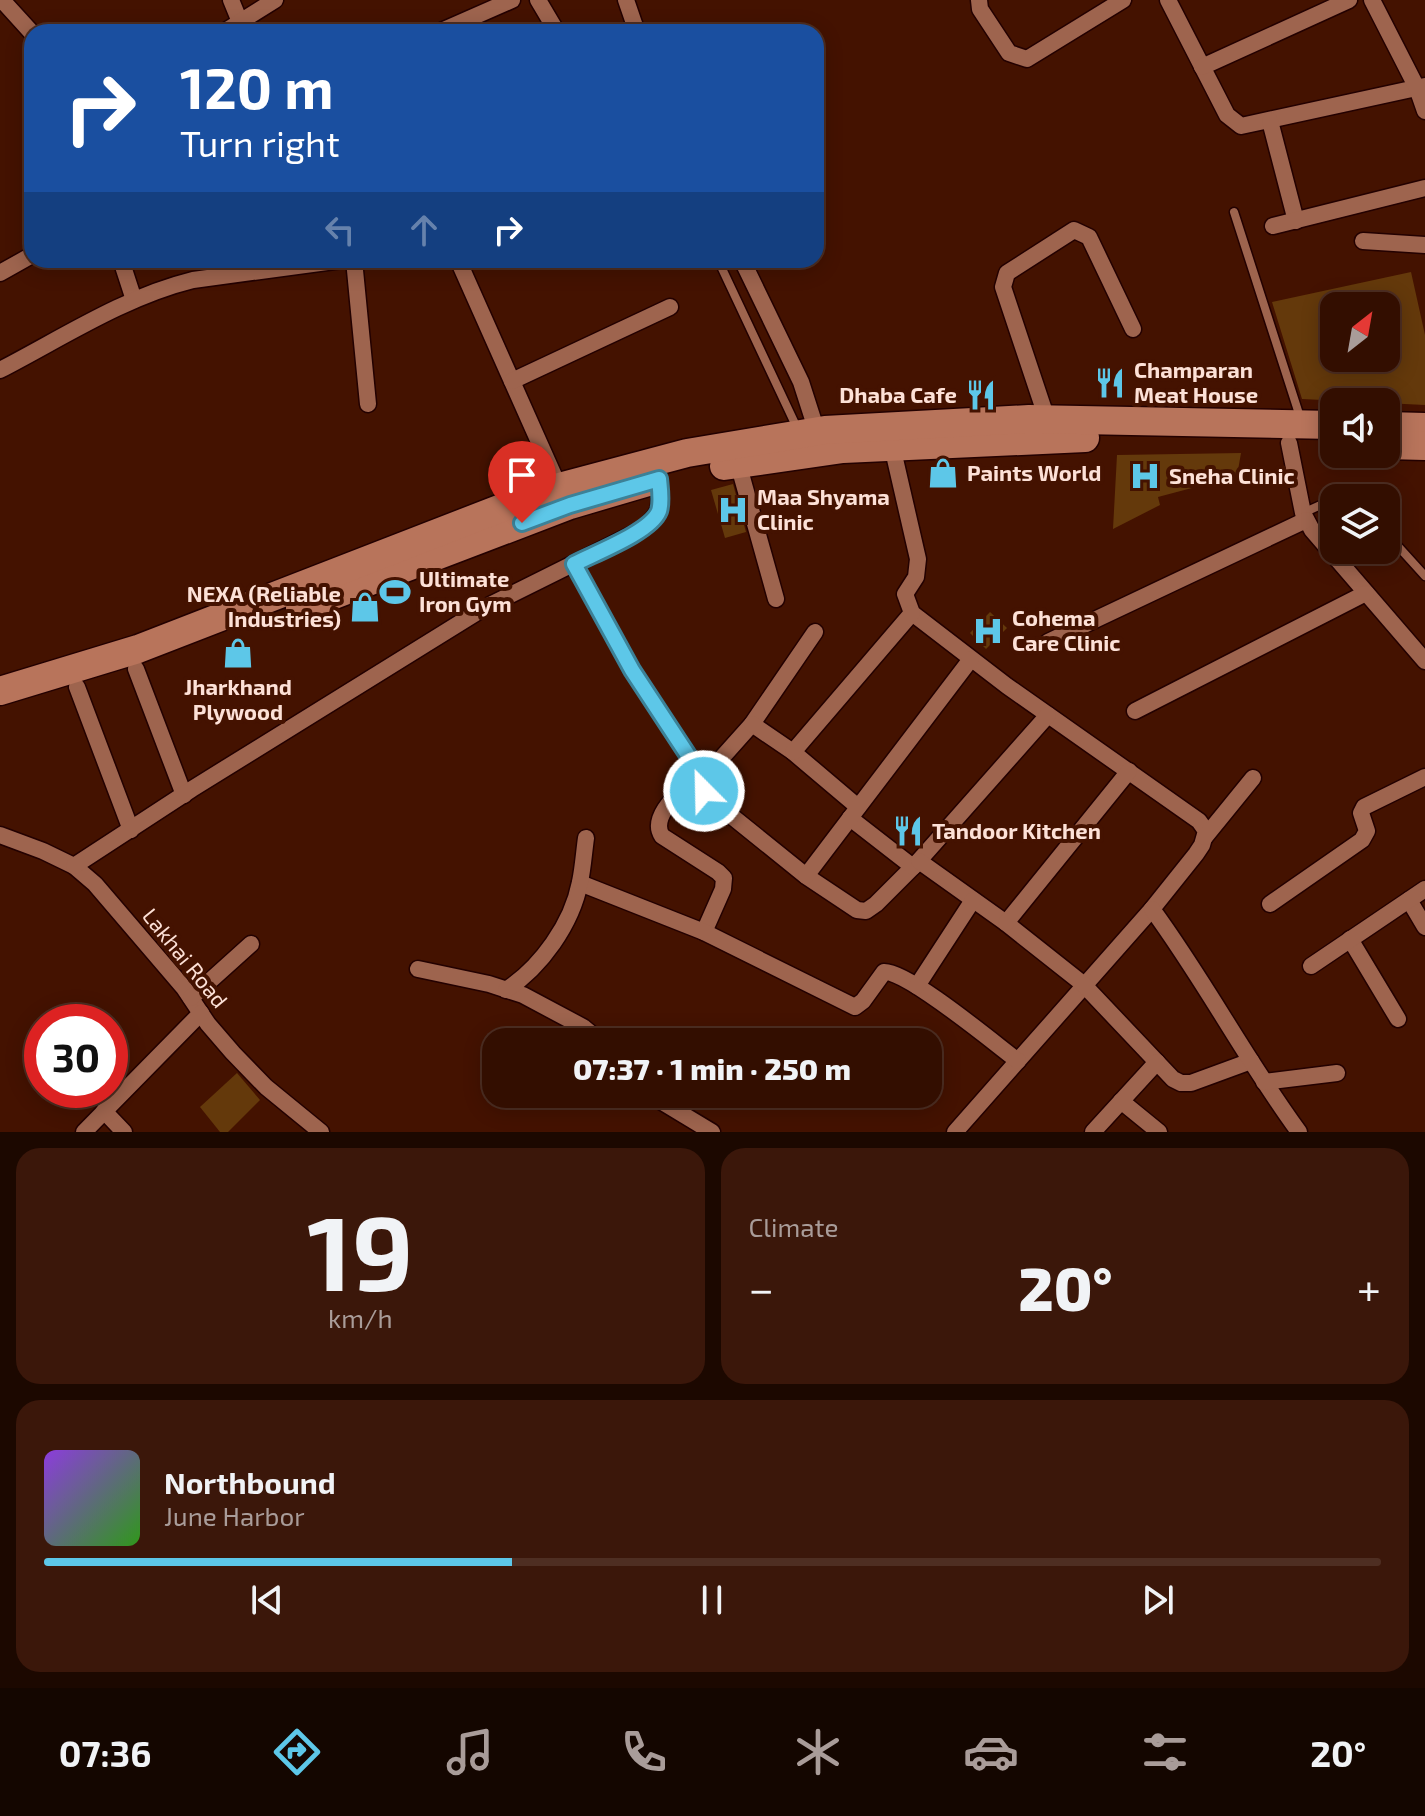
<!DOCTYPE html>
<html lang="en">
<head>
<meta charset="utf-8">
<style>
  body { margin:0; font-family:"Exo 2",sans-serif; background:#3b170a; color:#f1f3f6; height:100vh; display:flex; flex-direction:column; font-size:30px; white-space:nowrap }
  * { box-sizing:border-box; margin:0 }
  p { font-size:26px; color:#a99c99 }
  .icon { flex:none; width:44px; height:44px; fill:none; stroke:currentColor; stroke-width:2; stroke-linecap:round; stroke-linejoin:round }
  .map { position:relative; height:1132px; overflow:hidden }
  .panel { display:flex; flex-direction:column; gap:16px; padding:16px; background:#1c0800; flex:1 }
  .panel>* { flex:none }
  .banner { position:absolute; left:24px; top:24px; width:800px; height:244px; border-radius:24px; box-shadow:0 4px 20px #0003,0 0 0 2px #4e2e22; background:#1a4fa0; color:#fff; overflow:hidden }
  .needle { width:52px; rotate:31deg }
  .buttons { position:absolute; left:1320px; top:292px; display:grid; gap:16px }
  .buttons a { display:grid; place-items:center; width:80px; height:80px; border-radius:16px; background:#330e00; box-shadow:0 4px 20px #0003,0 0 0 2px #4e2e22; font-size:40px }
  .speed { position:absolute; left:24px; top:1004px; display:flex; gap:16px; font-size:40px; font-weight:700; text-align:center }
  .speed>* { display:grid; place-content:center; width:104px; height:104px; border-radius:50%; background:#330e00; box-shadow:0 4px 20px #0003,0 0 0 2px #4e2e22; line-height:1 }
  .speed .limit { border:12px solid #d22; background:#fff; color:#111 }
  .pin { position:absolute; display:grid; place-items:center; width:68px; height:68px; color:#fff; margin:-82px -34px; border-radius:50% 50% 50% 0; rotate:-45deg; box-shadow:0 0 8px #0007 }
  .pin .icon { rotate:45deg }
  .me { position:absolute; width:88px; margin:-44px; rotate:337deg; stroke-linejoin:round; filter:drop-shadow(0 0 6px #0008) }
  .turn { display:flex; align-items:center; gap:28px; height:168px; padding:0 24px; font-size:36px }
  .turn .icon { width:104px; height:104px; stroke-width:2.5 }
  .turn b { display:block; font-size:56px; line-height:68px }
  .lanes { display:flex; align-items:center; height:76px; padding:0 24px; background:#0003; justify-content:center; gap:40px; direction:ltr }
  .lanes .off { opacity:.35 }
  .big { font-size:60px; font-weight:800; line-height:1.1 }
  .panel .widget { flex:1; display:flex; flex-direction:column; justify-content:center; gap:12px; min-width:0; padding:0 28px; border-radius:24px; background:#3b170a }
  .panel .dial { align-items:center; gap:0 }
  .dial b { font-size:104px; line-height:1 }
  .song { display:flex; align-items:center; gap:24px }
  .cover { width:96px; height:96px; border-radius:12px; background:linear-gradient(135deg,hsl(270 70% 55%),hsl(110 70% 35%)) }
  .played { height:8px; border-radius:4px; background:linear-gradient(90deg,#5dc7e8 35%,#4e2e22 35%) }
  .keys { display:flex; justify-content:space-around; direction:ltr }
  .heat { display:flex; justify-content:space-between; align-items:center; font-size:44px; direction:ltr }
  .panel .tiles { flex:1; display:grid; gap:16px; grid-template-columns:1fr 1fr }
  .widget:last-child { grid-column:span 2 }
  .trip { position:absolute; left:482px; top:1028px; width:460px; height:80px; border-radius:24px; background:#330e00; box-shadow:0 4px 20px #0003,0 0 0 2px #4e2e22; font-weight:800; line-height:80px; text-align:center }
  .tabs { display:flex; height:128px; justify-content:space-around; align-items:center; background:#140600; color:#a99c99 }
  .tabs .icon { width:56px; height:56px }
  .tabs .active { color:#5dc7e8 }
  .tabs b { font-size:36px; color:#f1f3f6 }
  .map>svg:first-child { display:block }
</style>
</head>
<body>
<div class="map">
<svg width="1425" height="1132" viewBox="0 0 1425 1132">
  <rect width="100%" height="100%" fill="#441200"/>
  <g fill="#64390b" fill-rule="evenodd">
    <path d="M1411,272L1425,335V405L1302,399L1272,302ZM1334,306H1386V358H1334Z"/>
    <polygon points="1241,453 1237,476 1158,497 1160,505 1113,529 1117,455"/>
    <polygon points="733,484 746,532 725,538 711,490"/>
    <polygon points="990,612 1007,628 986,649 970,633"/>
    <polygon points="237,1073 260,1100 228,1132 220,1132 200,1107"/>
  </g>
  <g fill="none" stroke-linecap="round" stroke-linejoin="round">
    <g stroke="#230100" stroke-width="11">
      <g id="lane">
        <polyline points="1234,212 1301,420"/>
        <polyline points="718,260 798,430"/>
        <polyline points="1337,498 1348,495 1354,498"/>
        <polyline points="1303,513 1334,499"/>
        <polyline points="1386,533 1425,576"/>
      </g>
    </g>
    <g stroke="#230100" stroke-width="19">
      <g id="street">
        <polyline points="2,0 32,33"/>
        <polyline points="231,0 240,22"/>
        <polyline points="538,0 557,32"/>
        <polyline points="626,0 637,32"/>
        <polyline points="979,0 980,9 1009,53 1027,59 1123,0"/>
        <polyline points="1168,0 1227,115 1241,126 1425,86"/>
        <polyline points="1372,0 1417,88 1425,111"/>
        <polyline points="224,32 275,0"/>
        <polyline points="439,32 512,0"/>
        <polyline points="1202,67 1349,0"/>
        <polyline points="1270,121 1296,221"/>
        <polyline points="1273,226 1425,188"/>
        <polyline points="1363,241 1425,245"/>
        <polyline points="121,260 134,300"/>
        <polyline points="354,260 368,404"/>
        <polyline points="458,260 559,487"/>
        <polyline points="742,260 801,382 819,438"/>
        <polyline points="0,273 32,255"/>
        <path d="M0,370C62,338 124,297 193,280L342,260"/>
        <polyline points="512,381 670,307"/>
        <polyline points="1047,419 1003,287 1007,273 1074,230 1089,237 1133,329"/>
        <polyline points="1289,443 1303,513 1312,530 1425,661"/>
        <polyline points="892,446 918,559 916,577 905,594 912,613 1007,686 1199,821 1206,831 1202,845 1196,854 1152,909 955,1132"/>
        <polyline points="738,463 776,599"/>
        <polyline points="574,564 632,670 695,765 702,780"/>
        <polyline points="815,632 752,724 702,780 708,797 806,876 857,910 866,911 876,904 916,864 1048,715"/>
        <polyline points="1048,642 1306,520"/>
        <polyline points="136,669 184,795"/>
        <polyline points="77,687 131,830"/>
        <polyline points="1135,711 1366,593"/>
        <polyline points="752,724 793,752 858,807"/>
        <polyline points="793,752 912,613"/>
        <path d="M699,772C686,787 648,815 662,836L718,872L724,878L723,889L704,932"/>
        <polyline points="850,818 913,867"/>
        <polyline points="0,835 43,851 74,866 95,884 184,988 208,1024 233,1053 266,1087 321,1132"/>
        <polyline points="1205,837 1253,778"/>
        <polyline points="919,861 1006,923 1083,984 1173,1079 1181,1083 1191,1083 1251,1061"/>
        <path d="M74,866L192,789L484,608L641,530C663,513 660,505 659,479"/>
        <polyline points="806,876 971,659"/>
        <path d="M580,883L704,932L855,1007L863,1001L884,972C908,971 994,1043 1018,1061"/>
        <polyline points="1409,900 1425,927"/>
        <polyline points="1270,904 1362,840 1367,831 1361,813 1364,807 1425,777"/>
        <path d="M1152,909C1205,981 1246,1060 1299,1132"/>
        <polyline points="1006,923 1129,771"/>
        <polyline points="1350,939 1398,1019"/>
        <polyline points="1311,966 1425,889"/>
        <polyline points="418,969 489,984 523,995 583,1027 601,1042"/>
        <polyline points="917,986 973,900"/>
        <path d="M506,990C541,967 572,924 580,882C583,868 584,852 586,838"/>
        <polyline points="191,998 251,944"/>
        <polyline points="1264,1082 1337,1073"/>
        <polyline points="649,1094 712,1132"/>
        <polyline points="1121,1101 1159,1132"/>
        <polyline points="104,1111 124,1132"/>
        <polyline points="84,1132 201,1013"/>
        <polyline points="1093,1132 1157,1062"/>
      </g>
    </g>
    <g stroke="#230100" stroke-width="31">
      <g id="highway">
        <polyline points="1386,426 1425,427"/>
        <polyline points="1386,445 1425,446"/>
        <polyline points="724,466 843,449 1085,438"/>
        <polyline points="300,608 570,505 648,482"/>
        <polyline points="0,691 138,649 548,490 687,453 825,430 1029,419 1334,425"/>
      </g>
    </g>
    <use href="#lane" stroke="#9e644e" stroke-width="8"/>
    <use href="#street" stroke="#9e644e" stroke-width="16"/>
    <use href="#highway" stroke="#b8745b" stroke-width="28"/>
  </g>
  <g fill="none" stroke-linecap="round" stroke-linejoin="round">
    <g stroke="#3c8197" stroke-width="20">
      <path id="route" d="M522,523L570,505L659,479C660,489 662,502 659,511C651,532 595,553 574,564L632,670L699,772L704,791"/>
    </g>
    <use href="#route" stroke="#5dc7e8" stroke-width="14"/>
  </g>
  <defs>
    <g id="restaurant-bare" transform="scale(2.4)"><path d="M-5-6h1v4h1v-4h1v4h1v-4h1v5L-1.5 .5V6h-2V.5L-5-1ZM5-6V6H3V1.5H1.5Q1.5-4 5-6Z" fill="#5dc7e8" stroke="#441200" stroke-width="2.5" paint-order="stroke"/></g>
    <g id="shop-bare" transform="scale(2.4)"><path d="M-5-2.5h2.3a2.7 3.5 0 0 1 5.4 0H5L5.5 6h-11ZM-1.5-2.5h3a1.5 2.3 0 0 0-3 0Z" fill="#5dc7e8" stroke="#441200" stroke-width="2.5" paint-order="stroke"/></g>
    <g id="hospital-bare" transform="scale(2.4)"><path d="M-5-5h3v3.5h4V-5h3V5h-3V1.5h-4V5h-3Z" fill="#5dc7e8" stroke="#441200" stroke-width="2.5" paint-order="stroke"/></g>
    <g id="stadium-bare" transform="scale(2.4)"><path d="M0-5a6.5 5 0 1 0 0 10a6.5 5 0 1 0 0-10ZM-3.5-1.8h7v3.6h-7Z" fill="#5dc7e8" stroke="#441200" stroke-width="2.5" paint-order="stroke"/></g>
  </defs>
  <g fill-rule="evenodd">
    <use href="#restaurant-bare" x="1110" y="383"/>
    <use href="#restaurant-bare" x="981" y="395"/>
    <use href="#shop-bare" x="943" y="473"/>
    <use href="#hospital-bare" x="1145" y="476"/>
    <use href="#hospital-bare" x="733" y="510"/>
    <use href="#stadium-bare" x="395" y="592"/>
    <use href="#shop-bare" x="365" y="607"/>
    <use href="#hospital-bare" x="988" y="631"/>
    <use href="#shop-bare" x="238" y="653"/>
    <use href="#restaurant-bare" x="908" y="831"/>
  </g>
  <g text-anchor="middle" stroke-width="8" stroke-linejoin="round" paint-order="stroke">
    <g font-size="22" font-weight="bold" fill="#fde1d7" stroke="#441200" text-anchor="start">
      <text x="1134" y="378">Champaran<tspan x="1134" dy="25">Meat House</tspan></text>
      <text x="957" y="403" text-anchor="end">Dhaba Cafe</text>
      <text x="967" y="481">Paints World</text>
      <text x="1169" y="484">Sneha Clinic</text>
      <text x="757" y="505">Maa Shyama<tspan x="757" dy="25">Clinic</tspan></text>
      <text x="419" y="587">Ultimate<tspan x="419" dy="25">Iron Gym</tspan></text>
      <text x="341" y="602" text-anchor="end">NEXA (Reliable<tspan x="341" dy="25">Industries)</tspan></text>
      <text x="1012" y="626">Cohema<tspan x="1012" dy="25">Care Clinic</tspan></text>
      <text x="238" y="695" text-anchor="middle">Jharkhand<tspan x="238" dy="25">Plywood</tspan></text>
      <text x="932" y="839">Tandoor Kitchen</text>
    </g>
    <g font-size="22" fill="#fde1d7" stroke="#441200">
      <text transform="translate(185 958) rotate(51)" y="8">Lakhai Road</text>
    </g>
  </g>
</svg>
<div class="buttons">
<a><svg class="needle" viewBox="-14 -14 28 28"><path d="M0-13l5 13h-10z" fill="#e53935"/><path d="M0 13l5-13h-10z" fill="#a99c99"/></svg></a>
<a><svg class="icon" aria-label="sound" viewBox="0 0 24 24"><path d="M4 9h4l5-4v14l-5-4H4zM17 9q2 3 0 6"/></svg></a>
<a><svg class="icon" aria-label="layers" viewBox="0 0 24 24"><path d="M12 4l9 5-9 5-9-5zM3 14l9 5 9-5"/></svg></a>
</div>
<div class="speed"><div class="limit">30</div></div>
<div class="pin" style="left:522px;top:523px;background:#d93025"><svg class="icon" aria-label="arrive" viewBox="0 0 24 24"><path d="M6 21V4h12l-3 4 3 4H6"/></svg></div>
<svg class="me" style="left:704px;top:791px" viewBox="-20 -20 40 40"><circle r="17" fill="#5dc7e8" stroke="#fff" stroke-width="3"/><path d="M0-11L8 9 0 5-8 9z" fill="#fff"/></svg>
<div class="trip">07:37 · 1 min · 250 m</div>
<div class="banner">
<div class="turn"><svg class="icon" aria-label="right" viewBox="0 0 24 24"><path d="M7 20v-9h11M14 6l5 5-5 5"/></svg><div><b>120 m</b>Turn right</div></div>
<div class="lanes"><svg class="icon off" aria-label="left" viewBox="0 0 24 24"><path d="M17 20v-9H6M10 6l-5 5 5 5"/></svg><svg class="icon off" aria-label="ahead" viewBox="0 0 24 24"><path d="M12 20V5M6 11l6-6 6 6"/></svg><svg class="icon" aria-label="right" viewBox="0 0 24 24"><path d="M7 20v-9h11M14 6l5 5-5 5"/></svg></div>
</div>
</div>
<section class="panel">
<div class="tiles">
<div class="widget dial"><b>19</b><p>km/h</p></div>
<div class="widget"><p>Climate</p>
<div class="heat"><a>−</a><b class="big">20°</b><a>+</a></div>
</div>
<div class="widget">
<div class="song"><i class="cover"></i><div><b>Northbound</b><p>June Harbor</p></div></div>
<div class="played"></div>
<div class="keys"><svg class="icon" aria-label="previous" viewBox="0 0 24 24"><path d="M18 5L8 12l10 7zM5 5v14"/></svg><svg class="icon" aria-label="pause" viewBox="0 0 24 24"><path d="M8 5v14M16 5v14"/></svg><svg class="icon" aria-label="next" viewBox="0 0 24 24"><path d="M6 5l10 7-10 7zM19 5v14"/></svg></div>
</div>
</div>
</section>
<nav class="tabs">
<b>07:36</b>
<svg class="icon active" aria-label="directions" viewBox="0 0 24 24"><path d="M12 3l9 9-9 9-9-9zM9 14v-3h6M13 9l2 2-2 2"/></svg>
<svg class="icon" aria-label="music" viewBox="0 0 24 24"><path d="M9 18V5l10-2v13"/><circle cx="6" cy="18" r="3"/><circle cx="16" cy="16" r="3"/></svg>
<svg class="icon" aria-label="phone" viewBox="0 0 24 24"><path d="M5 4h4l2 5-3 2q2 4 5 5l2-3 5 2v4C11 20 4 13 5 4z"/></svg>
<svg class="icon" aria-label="climate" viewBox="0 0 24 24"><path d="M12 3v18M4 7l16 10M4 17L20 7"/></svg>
<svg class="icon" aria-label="car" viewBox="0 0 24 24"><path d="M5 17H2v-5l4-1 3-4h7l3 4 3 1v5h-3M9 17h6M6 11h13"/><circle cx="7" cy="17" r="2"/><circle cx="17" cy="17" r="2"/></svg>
<svg class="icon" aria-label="filters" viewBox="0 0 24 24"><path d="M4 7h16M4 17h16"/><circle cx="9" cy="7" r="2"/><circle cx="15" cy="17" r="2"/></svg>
<b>20°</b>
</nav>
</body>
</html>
